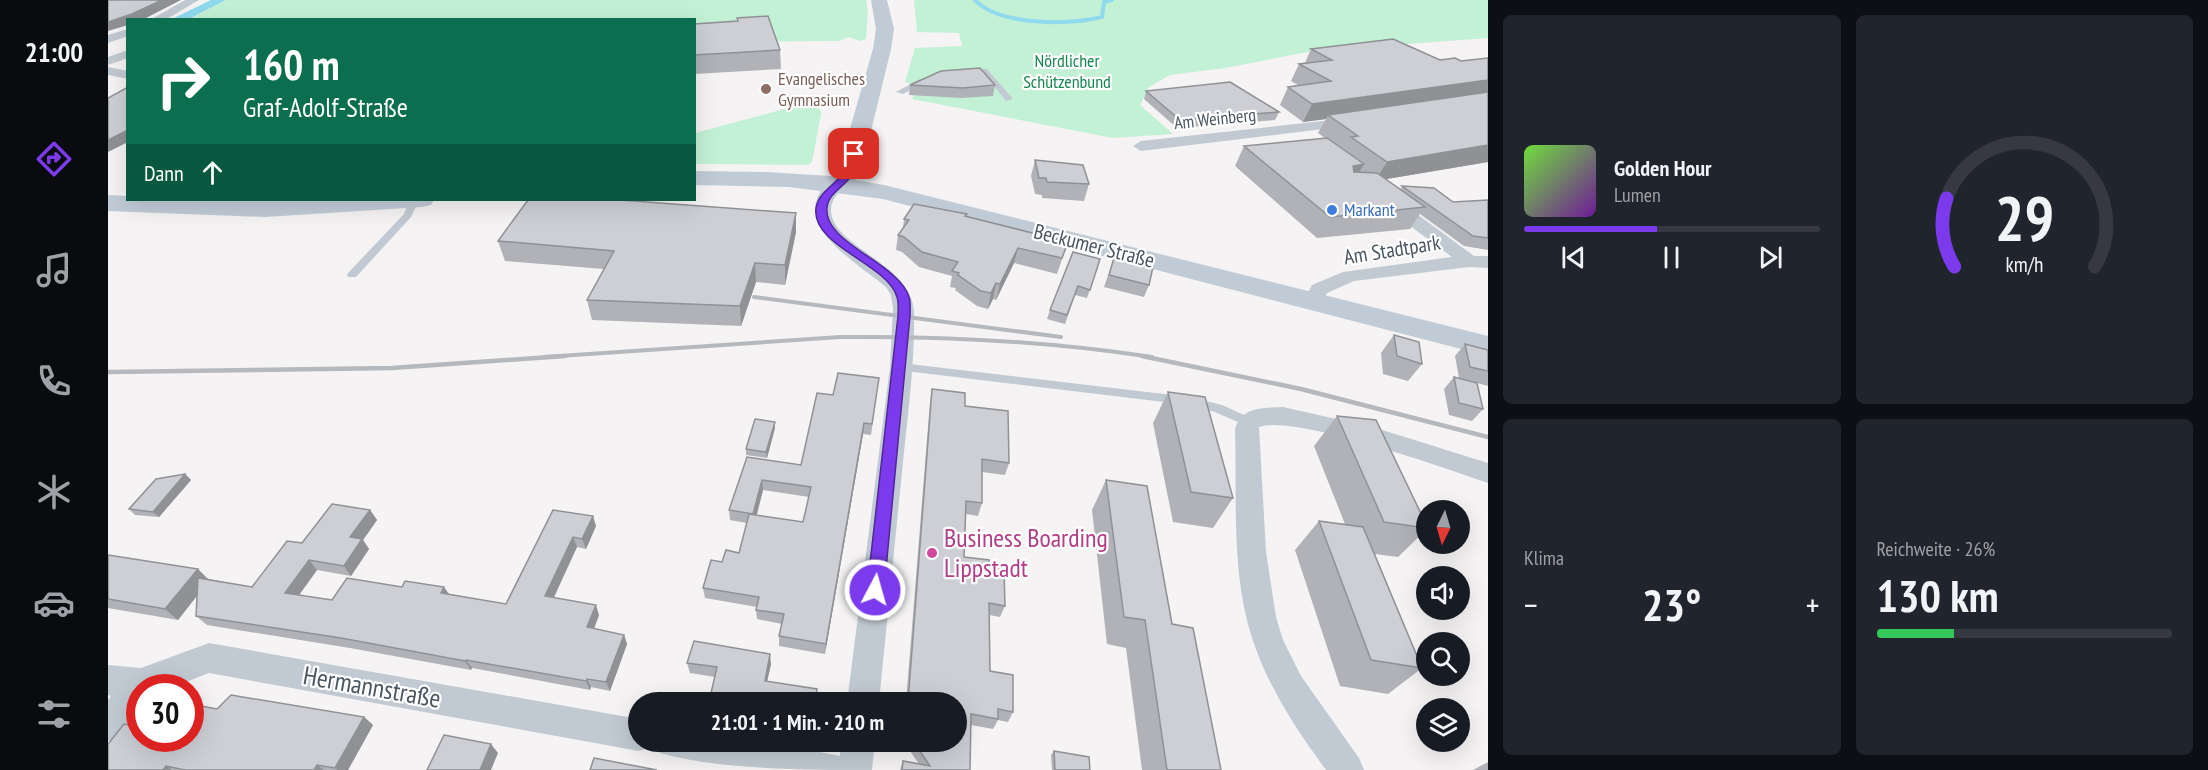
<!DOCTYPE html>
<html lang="de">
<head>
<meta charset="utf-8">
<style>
  body { margin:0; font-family:"PT Sans Narrow",sans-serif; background:#20242c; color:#f1f3f6; height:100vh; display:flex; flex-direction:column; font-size:22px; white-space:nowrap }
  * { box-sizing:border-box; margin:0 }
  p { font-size:20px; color:#9ea1a6 }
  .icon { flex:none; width:33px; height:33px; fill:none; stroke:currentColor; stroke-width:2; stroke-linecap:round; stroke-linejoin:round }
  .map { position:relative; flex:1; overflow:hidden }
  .drawer { display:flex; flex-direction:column; gap:15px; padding:15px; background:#0d0f14; width:720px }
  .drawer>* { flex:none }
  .hud { position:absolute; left:18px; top:18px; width:570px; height:183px; border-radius:0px; box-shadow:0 6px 24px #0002; background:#0b6e4f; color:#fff; overflow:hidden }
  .needle { width:39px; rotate:185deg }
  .controls { position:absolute; left:1308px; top:500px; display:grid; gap:12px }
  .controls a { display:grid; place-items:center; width:54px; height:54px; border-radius:50%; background:#171b24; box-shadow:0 6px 24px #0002; font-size:30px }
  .speed { position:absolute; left:18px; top:674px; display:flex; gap:12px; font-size:30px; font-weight:700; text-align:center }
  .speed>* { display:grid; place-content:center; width:78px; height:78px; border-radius:50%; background:#171b24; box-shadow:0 6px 24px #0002; line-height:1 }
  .speed .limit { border:9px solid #d22; background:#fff; color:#111 }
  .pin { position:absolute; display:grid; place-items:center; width:51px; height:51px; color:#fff; margin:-26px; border-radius:12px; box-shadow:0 3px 9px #0006 }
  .me { position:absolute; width:66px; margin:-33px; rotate:6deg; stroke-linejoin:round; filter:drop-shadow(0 0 4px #0008) }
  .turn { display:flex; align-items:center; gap:21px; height:126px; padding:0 18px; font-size:27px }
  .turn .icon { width:78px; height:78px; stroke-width:2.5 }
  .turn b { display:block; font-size:42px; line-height:51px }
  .then { display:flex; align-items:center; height:57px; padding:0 18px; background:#0003; gap:12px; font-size:22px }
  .big { font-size:45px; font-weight:700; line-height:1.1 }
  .drawer .widget { flex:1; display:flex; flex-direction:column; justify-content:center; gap:9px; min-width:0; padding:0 21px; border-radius:9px; background:#20242c }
  .drawer .dial { align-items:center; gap:0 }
  .dial svg { height:156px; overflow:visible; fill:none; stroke:#363941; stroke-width:7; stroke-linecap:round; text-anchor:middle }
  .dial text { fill:#f1f3f6; stroke:none }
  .song { display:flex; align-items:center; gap:18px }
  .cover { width:72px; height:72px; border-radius:9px; background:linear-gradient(135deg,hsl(100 70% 55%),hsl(280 70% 35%)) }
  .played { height:6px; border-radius:3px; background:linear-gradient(90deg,#7c3aed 45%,#363941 45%) }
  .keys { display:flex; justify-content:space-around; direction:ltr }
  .heat { display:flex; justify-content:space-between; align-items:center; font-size:33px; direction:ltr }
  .charge { height:9px; border-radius:4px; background:linear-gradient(90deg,#34c759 26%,#363941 0) }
  .drawer .tiles { flex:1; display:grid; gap:15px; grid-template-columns:repeat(2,1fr) }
  .trip { position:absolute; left:520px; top:692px; width:339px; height:60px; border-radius:30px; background:#171b24; box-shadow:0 6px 24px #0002; font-weight:700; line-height:60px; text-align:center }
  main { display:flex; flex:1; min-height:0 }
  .dock { display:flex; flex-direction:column; width:108px; justify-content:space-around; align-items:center; background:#090b0e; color:#9ea1a6 }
  .dock .icon { width:42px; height:42px }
  .dock .current { color:#7c3aed }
  .dock b { font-size:27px; color:#f1f3f6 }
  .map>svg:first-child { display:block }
</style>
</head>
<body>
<main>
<nav class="dock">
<b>21:00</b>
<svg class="icon current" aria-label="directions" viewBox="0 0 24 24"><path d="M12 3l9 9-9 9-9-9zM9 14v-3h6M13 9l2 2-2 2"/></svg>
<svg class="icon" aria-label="music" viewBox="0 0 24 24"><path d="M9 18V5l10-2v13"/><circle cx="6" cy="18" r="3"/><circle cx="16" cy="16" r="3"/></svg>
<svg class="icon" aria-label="phone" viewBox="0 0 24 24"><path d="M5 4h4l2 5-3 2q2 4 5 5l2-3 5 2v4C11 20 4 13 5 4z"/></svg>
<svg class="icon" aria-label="climate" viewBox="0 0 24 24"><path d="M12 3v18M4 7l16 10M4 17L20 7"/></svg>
<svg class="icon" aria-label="car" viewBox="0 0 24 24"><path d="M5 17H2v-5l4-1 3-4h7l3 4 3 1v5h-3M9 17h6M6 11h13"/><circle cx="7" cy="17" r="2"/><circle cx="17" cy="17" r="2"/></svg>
<svg class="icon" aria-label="filters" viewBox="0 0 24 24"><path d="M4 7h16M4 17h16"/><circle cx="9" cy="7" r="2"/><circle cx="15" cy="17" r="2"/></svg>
</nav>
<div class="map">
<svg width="1380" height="770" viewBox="0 0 1380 770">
  <rect width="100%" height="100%" fill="#f5f3f3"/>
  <g fill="#c3f1d5">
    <polygon points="118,0 758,0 760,11 758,39 752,41 740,37 731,41 587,42 586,20 84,18"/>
    <polygon points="806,0 1380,0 1380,38 1205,51 1117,68 1062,75 1041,87 1032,105 1065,134 1005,138 804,99 810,87 797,82 807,48 854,46 851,33 809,32"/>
    <polygon points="706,101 710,102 713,114 704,162 700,165 587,164 587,133"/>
  </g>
  <polygon fill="#90daee" points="103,0 118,0 81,19 64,19"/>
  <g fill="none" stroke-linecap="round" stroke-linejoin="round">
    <path stroke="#90daee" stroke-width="4" d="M867,0C891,26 961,25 994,17L996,2L1004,0"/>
    <g fill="#c1cad2" fill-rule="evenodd">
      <polygon points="856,69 879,69 905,99 898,101 875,72 858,72 855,70"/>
      <polygon points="812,79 819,81 795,94 788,92"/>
      <polygon points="301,200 311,200 303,217 248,277 240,277 239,275 240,273 296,214"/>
      <polygon points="793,363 1081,397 1114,405 1145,419 1147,422 1145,425 1141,427 1107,412 1081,405 789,370 787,367"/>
    </g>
    <g fill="#c1cad2" fill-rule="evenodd">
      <polygon points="77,0 91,0 57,20 42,20"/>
      <polygon points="20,29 20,36 0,43 0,35"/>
      <polygon points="20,50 20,58 0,65 0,57"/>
      <polygon points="0,67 20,71 20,79 0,75"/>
      <polygon points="1243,118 1248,119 1250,122 1248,125 1033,151 1025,146 1033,141"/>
      <path d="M730,178L738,183C732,192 723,198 723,210C723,247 804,263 806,312C807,362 800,412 795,462C787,542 779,622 771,702H739L782,367L785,308L783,295L778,287C755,267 693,232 710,196C714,188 721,180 730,178Z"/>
      <polygon points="1284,199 1290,200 1366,256 1380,256 1380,268 1361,267 1246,281 1219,293 1212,306 1205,308 1198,306 1195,302 1204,285 1235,272 1344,257 1278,208 1275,204 1278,200"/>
      <path d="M1175,407L1268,428L1380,463V483C1339,469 1186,414 1151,427L1158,552L1168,617L1175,640L1193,676L1251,758L1256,770H1218C1184,724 1151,673 1138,616C1124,556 1129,491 1127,429C1134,406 1155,408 1175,407Z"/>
      <polygon points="101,643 531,719 531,741 545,741 543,747 531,751 101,673 65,687 32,687 32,711 12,737 0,741 0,700 3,696 0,695 0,665 33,668"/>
      <path d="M547,741H657L732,756L733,741H767L764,770C699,770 613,770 552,753Z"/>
    </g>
    <g fill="#c1cbd6" fill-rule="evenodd">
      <polygon points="763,0 779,0 786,29 783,49 753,172 747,180 776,185 1380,336 1380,356 775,199 681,187 586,185 586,171 658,172 723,176 730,170 765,49 768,29"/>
      <polygon points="0,195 20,196 20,200 326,200 323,205 314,207 157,217 0,211"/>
    </g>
    <g stroke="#b5b8bd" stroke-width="4">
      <polyline points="646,297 953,337"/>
      <path d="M436,357L732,337C837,336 940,341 1044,357"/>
    </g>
    <g stroke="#b5b8bd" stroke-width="4.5">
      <polyline points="1034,356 1193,389 1380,437"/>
      <polyline points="0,372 284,368 457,356"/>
    </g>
  </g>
  <g fill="#b0b2b7" fill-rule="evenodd">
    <polygon points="629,18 672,50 673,69 586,74 586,24 630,21"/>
    <polygon points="1203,49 1332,60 1353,61 1380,58 1380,162 1278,179 1292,190 1294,186 1345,202 1380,200 1380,250 1356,246 1312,214 1302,229 1209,238 1127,166 1136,146 1217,138 1210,133 1218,119 1195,122 1172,105 1180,87 1190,85 1183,81 1191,64 1197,63"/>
    <polygon points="802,85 887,85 885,96 853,98 801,95"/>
    <polygon points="1038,91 1171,112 1167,120 1069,128 1036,99"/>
    <polygon points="927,160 981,184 976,201 934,198 934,195 927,194 923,176"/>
    <polygon points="688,213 688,232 677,285 648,282 633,326 484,320 479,300 496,269 397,261 390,241"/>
    <polygon points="858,217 960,242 949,274 906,263 888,300 885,299 880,309 869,306 847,290 848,288 842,287 844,276 811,267 794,252 788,250 790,235 795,228 796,219"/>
    <polygon points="1006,258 1041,285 1036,297 996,287"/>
    <polygon points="992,259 979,298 967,295 957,324 939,319 942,310"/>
    <polygon points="1286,335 1314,364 1300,381 1275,374 1273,353"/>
    <polygon points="1357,344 1380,350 1380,386 1369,383 1375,409 1364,421 1341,415 1336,389 1346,377 1351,378 1347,356"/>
    <path d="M771,378L763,435L755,434L717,654L671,646V636L674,624L649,619L648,610L649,607L597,598L595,588L614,562L631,553L639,523L622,520L621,510L639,457L693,465L725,395ZM655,490L701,497L695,522L649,515Z"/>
    <polygon points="824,389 857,406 901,463 897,475 874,472 874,503 870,516 858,514 856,557 881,566 897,606 892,617 881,615 882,671 905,712 900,722 890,720 885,729 863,725 862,770 792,770 795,761 811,764 795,741 849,741 849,702 798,702 822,402"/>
    <polygon points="1060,392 1125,498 1105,528 1065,522 1045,423"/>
    <polygon points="1229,416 1318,524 1318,530 1290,557 1267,554 1314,668 1280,694 1232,686 1187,550 1211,521 1237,524 1206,446"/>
    <polygon points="667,428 659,458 638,455 638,449"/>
    <polygon points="77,474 83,480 51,517 27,515 21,509"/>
    <polygon points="998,480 1064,624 1113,770 1034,770 1018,648 999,644 984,510"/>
    <polygon points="262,510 269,520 255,540 261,549 243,576 209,570 191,595 224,600 341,594 398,604 445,510 488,526 478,549 469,547 445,597 491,615 486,629 516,635 519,644 502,691 483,687 482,690 364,668 363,670 242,648 99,625 88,616 89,596 70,620 0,608 0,555 100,579 144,587 194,543"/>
    <polygon points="579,663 663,664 659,681 709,689 708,702 601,702 607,677 582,673"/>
    <polygon points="109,709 256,717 265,725 240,770 0,770 32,738"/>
    <polygon points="671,741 702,741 702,746"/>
    <polygon points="946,751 982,770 944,770 943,755"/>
    <polygon points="1380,762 1380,770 1365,770"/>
  </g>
  <g fill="#909195">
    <polygon points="54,0 73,0 34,20 20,20 20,25 0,31 0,22"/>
    <polygon points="1380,80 1380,97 1220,115 1218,119 1195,122 1204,104"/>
    <polygon points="20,130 20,142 0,152 0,140"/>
    <polygon points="1380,145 1380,162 1267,181 1279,162"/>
    <polygon points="1256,164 1244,185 1245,166"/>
    <polygon points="688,213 688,232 677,285 677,265"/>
    <polygon points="910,248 906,263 888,300 892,284"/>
    <polygon points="647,263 648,282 633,326 632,306"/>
    <polygon points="888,283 885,299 880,309 883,293"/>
    <polygon points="667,422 667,428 659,458 658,452"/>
    <polygon points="756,423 755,434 717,654 718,644"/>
    <polygon points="77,474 83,480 51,517 45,512"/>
    <polygon points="654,480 655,490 646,524 645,514"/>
    <polygon points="262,510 269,520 255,540 261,549 243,576 236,566 242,537"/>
    <polygon points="485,516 488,526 478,549 474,539"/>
    <polygon points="465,537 469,547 442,606 437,596"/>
    <polygon points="201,560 209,570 186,602 177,593"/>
    <polygon points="90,569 101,580 70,620 57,609"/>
    <polygon points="336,587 343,597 333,593"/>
    <polygon points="488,605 491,615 483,636 479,627"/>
    <polygon points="516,635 519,644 502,691 498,682"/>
    <polygon points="662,654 663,664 657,691 657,681"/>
    <polygon points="358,660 364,668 363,670 357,661"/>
    <polygon points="479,679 483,687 482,690 478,681"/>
    <polygon points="256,717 265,725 240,770 229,770 227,768"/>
    <polygon points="383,744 390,753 383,770 372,770"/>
    <polygon points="209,765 216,770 206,770"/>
    <polygon points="58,766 64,770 55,770"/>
  </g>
  <g fill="#cdcfd5" stroke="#909195" stroke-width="1.5">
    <polygon points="0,0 54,0 24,14 0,22"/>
    <polygon points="660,16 672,50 586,55 586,24 630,21 629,18"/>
    <polygon points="1285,39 1332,60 1347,58 1353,61 1380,58 1380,80 1204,104 1180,87 1223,81 1191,64 1224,60 1203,49"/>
    <polygon points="872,68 887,85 855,88 802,85 833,71"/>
    <polygon points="1122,82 1171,112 1072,120 1038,91"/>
    <polygon points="20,87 20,130 0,140 0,98"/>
    <polygon points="1380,92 1380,145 1279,162 1243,137 1250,136 1220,115"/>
    <polygon points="1219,138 1256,164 1245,166 1246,172 1269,173 1317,207 1222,217 1136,146"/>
    <polygon points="927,160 975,165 981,184 939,182 938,178 931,178"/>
    <polygon points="1294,186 1326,188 1345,202 1380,200 1380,238 1365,236"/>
    <polygon points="420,200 512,200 688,213 677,265 647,263 632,306 479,300 506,251 390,241"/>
    <polygon points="806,204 859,214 857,216 960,242 954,258 910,248 892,284 888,283 883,293 873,291 850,275 851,273 844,271 850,262 814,252 796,237 790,235 801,220 796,219"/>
    <polygon points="965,252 992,259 982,290 970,286 959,315 942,310"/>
    <polygon points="1006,258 1045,267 1041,285 1001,275"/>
    <polygon points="1286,335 1311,342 1314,364 1289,356"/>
    <polygon points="1357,344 1380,350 1380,371 1362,367"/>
    <polygon points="730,373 771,378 764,424 756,423 718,644 671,636 676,614 648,610 651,597 595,588 603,560 614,562 618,550 631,553 641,514 695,522 703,487 654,480 645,514 621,510 639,457 693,465 709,393 725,395"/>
    <polygon points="1346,377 1369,383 1375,409 1351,403"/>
    <polygon points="824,389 857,393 857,406 900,411 901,463 874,459 874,503 858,501 856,557 881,560 881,566 896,568 897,606 881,603 882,671 905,675 905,712 890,709 890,719 863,714 862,770 794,770 795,761 822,766 805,741 849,741 849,702 800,702"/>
    <polygon points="1060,392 1097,397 1125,498 1083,492"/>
    <polygon points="1229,416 1268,420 1318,524 1318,528 1276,522"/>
    <polygon points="647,419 667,422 658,452 638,449"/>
    <polygon points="77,474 45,512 21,509 48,479"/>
    <polygon points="998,480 1039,486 1064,624 1085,628 1113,770 1059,770 1037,620 1016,617"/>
    <polygon points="224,504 262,510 242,537 254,539 236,566 201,560 177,593 224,600 239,578 294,587 297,581 336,587 333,593 398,604 445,510 485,516 474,539 465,537 437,596 488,605 479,627 516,635 498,682 479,679 478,681 358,660 357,661 233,638 88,616 90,578 144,587 179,541 194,543"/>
    <polygon points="1211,521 1255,527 1314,668 1263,660"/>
    <polygon points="0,555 90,569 57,609 0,599"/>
    <polygon points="586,641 662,654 657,681 709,689 707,702 601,702 609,667 579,663"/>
    <polygon points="123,695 256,717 227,768 209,765 206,770 77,770 58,766 55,770 0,770 0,744 16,724 32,727 32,738 82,738 82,704 109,709"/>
    <polygon points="336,735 383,744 372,770 319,770"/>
    <polygon points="946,751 981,757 982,770 947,770"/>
    <polygon points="486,758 549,770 482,770"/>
  </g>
  <path fill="#7c3aed" stroke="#51269a" stroke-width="1.5" d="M746,151L751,154C750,160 749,167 746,172C739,186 720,192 719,208C715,243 791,263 801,297C803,303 802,310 802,316L776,590L774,596L767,598L761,596L759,590L790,316C790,310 791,303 789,297C780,264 703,246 708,208C711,191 728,185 736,172C739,167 740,160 742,154Z"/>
  <circle fill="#8d6e63" stroke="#fff" stroke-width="2" cx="658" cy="89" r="6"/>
  <circle fill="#3f7fe0" stroke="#fff" stroke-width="2" cx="1224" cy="210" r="6"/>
  <circle fill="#d1479c" stroke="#fff" stroke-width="2" cx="824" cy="553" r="6"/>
  <g text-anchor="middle" stroke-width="4.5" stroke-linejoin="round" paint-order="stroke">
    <g font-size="18" fill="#17864f" stroke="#fff">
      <text x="959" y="67">Nördlicher<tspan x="959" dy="21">Schützenbund</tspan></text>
    </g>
    <g font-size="18" fill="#785e54" stroke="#fff" text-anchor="start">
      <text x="670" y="85">Evangelisches<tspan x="670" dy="21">Gymnasium</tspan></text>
    </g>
    <g font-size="18" fill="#4a5661" stroke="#fff">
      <text transform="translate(1107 119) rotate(-6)" y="6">Am Weinberg</text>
    </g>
    <g font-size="18" fill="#366cbe" stroke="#fff" text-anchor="start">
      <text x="1236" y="216">Markant</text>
    </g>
    <g font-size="21" fill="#4a5661" stroke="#fff">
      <text transform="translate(986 246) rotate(14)" y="7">Beckumer Straße</text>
      <text transform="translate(1284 250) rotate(-9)" y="7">Am Stadtpark</text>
    </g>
    <g font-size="26" fill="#b23c85" stroke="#fff" text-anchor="start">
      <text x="836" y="547">Business Boarding<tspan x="836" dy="30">Lippstadt</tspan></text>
    </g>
    <g font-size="26" fill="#4a5661" stroke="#fff">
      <text transform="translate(264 687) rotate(10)" y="9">Hermannstraße</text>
    </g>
  </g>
</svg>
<div class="controls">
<a><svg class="needle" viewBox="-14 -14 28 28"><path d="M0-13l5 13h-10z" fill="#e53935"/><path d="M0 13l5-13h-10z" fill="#9ea1a6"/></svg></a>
<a><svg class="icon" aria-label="sound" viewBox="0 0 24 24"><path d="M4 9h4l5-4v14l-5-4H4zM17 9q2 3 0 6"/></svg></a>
<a><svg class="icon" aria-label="search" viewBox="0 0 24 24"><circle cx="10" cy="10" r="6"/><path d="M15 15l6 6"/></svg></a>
<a><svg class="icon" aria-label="layers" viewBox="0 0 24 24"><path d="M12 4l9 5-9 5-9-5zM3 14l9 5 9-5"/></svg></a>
</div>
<div class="speed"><div class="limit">30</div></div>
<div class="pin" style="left:746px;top:154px;background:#d93025"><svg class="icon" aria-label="arrive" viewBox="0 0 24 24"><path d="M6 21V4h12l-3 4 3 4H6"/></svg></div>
<svg class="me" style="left:767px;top:590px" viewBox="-20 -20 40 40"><circle r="17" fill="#7c3aed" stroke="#fff" stroke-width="3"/><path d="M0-11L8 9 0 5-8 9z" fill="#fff"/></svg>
<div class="trip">21:01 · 1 Min. · 210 m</div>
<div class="hud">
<div class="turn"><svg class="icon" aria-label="right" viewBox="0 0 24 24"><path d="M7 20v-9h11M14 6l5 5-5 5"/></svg><div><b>160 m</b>Graf-Adolf-Straße</div></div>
<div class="then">Dann<svg class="icon" aria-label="ahead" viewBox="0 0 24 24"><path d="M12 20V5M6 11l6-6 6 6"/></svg></div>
</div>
</div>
<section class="drawer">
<div class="tiles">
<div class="widget">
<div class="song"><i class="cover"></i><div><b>Golden Hour</b><p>Lumen</p></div></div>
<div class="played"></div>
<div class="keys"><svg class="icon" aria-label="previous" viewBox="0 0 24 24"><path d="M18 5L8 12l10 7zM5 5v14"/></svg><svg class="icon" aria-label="pause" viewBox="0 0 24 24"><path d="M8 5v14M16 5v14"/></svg><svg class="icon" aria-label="next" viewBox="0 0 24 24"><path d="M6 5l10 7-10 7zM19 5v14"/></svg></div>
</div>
<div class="widget dial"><svg viewBox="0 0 100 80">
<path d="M14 69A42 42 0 1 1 86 69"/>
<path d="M14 69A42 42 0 0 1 10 34" stroke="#7c3aed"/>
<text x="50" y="56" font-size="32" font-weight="700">29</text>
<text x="50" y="72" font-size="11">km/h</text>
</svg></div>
<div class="widget"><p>Klima</p>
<div class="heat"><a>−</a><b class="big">23°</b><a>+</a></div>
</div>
<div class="widget"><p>Reichweite · 26%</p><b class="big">130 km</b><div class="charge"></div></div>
</div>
</section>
</main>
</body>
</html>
